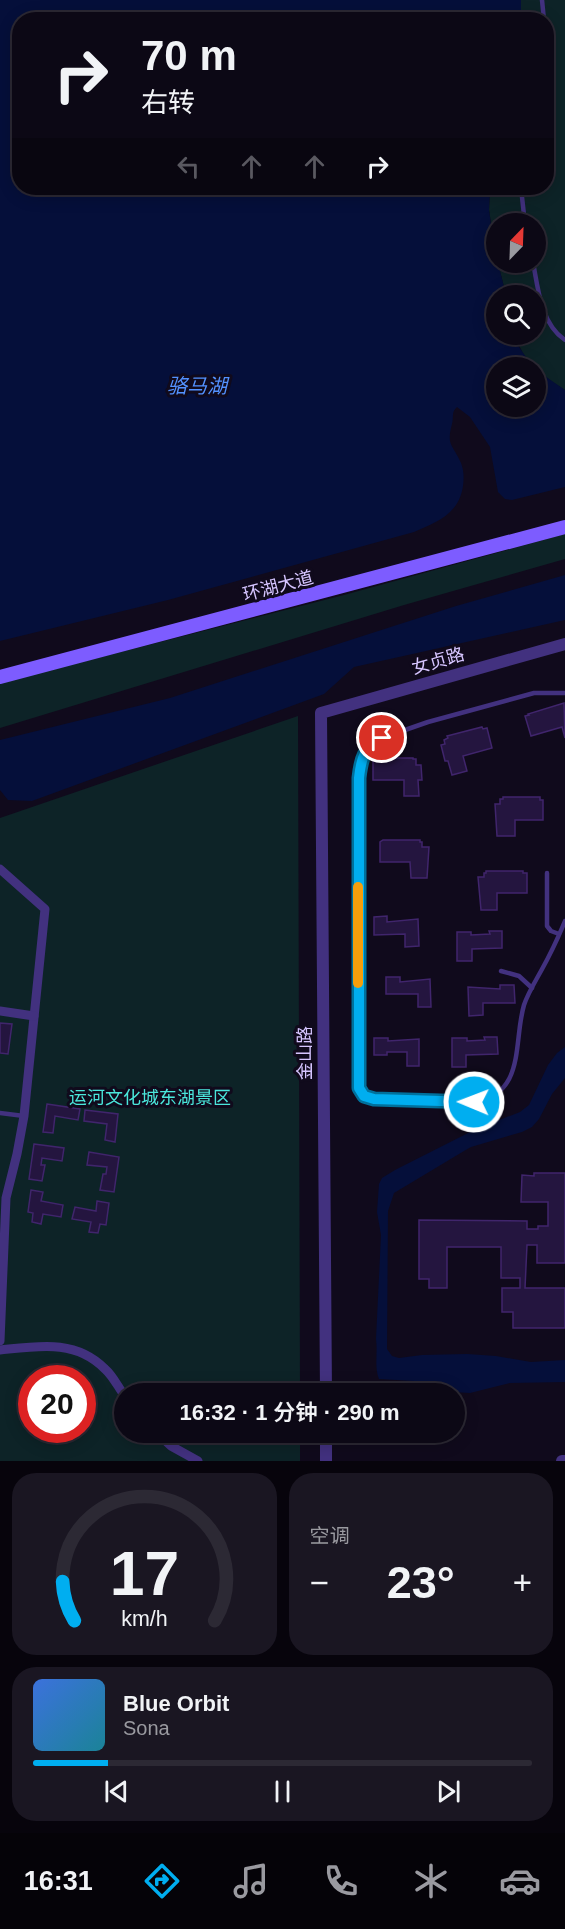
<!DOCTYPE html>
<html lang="zh">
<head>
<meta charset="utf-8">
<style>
  body { margin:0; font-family:Helvetica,"Noto Sans SC",sans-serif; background:#1a1622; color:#f1f3f6; height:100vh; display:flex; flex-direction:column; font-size:22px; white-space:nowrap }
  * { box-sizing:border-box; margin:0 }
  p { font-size:20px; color:#9a9aa0 }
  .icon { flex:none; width:33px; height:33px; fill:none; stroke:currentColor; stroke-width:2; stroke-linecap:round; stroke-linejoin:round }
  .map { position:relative; height:1461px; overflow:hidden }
  .side { display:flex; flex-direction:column; gap:12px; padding:12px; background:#07040c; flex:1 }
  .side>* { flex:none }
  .hud { position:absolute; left:12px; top:12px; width:542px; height:183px; border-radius:24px; box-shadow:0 3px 15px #0003,0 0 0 2px #2c2934; background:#0c0815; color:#f1f3f6; overflow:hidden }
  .needle { width:39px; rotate:23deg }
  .controls { position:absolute; left:486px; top:213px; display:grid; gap:12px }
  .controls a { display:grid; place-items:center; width:60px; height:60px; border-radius:50%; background:#0c0815; box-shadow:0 3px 15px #0003,0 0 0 2px #2c2934; font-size:30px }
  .speed { position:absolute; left:18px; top:1365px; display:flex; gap:12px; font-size:30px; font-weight:700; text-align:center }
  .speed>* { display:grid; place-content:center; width:78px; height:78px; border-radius:50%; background:#0c0815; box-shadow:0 3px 15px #0003,0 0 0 2px #2c2934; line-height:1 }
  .speed .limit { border:9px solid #d22; background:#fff; color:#111 }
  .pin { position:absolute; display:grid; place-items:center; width:51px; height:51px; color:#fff; margin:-26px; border:3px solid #fff; border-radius:50%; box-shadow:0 2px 6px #0007 }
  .me { position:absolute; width:66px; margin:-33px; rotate:271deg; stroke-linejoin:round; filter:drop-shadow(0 0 4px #0008) }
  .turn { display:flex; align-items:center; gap:21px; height:126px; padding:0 30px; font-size:27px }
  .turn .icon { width:78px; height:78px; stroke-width:2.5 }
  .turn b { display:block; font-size:42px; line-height:51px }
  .lanes { display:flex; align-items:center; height:57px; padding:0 30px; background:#0003; justify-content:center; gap:30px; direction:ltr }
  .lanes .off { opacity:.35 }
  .big { font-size:45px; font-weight:600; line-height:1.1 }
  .side .widget { flex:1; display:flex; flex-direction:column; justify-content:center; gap:9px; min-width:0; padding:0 21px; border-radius:24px; background:#1a1622 }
  .side .dial { align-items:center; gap:0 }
  .dial svg { height:156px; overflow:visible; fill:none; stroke:#2c2934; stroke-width:7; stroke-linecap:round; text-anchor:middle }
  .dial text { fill:#f1f3f6; stroke:none }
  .song { display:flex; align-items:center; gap:18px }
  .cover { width:72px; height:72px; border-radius:9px; background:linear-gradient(135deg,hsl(220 70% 55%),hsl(190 70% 35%)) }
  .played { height:6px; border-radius:3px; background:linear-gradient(90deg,#00aef0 15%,#2c2934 15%) }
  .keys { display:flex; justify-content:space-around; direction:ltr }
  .heat { display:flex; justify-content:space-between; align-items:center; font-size:33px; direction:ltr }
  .side .tiles { flex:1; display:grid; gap:12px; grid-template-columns:1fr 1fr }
  .widget:last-child { grid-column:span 2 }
  .trip { position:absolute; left:114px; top:1383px; width:351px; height:60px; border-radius:30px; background:#0c0815; box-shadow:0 3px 15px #0003,0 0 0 2px #2c2934; font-weight:600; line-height:60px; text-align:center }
  .dock { display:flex; height:96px; justify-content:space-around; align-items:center; background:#050308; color:#9a9aa0 }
  .dock .icon { width:42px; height:42px }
  .dock .current { color:#00aef0 }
  .dock b { font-size:27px; color:#f1f3f6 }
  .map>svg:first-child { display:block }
</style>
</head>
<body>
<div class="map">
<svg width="565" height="1461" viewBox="0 0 565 1461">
  <rect width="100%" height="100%" fill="#100a1c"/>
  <g fill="#0d2327" fill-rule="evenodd">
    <path d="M521,0H565V390C540,374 524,363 515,335L536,334V296L506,295L498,263L536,262V224H496V255L489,210L490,188H546V20L521,19Z"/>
    <polygon points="565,534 565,559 404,605 0,728 0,683 344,595"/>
    <path d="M298,716L300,1393L124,1394V1432L300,1433V1461H0V818ZM32,1378H82V1430H32Z"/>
  </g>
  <g fill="#050f3a">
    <path d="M0,0H521V20H20V188H490L489,210L496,262L498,263L506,295L496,296V334L515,335L519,347L533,367L496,368V406H536V370L565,390V487L512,500L505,499L498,492L490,447L470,417L457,407C451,412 454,417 452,424C446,446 453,444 461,463C464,471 464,478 463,486C459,514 437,522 414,532L168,600L0,641Z"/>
    <polygon points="565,575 565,620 354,667 324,694 32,801 8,800 0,790 0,740 170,698 456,606"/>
    <path d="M565,1047V1078L552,1094L539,1119L532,1127L522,1132L471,1147L464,1151L394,1193L388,1211L387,1349L392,1356L399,1358L422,1355L467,1354L496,1356L531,1362L565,1360V1382L510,1383L470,1393L453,1392L414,1381L379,1379C374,1367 378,1353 376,1339L381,1235L377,1212L379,1184L382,1178L395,1170L476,1129L520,1112L529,1105L548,1065L557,1053Z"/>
  </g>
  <g fill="#24153f" stroke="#40256c" stroke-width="1.5">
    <polygon points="564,703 565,738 562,727 531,736 525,716 529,715 528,714"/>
    <polygon points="482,727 483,729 487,728 492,748 463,756 467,771 452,775 448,761 445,761 441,745 445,744 444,740 448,738 447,736"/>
    <polygon points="376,758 413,758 413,759 416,759 416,765 421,765 422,780 418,780 419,796 404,796 404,780 373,780 373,760 376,760"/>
    <polygon points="503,797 540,797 540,800 543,800 543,820 515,820 515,836 497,836 495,804 500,804 500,799 503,799"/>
    <polygon points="383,840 420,840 420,842 422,842 422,847 429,847 427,878 411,878 410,862 380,862 380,842"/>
    <polygon points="486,871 523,871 523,873 527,873 527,893 497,893 497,910 481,910 478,877 484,877 484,873 486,873"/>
    <polygon points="387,916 387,922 418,919 419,946 405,947 405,934 374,935 374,917"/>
    <polygon points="489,931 502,931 502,948 472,949 472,961 457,961 457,932 471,932 471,935 490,934"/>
    <polygon points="386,977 400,977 400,982 430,979 431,1007 418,1007 418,994 386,994"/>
    <polygon points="500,985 514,985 515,1003 483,1003 483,1015 469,1016 468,987 500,989"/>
    <polygon points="0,1023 12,1024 8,1054 0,1053"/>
    <polygon points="484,1037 497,1037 498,1054 466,1055 466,1067 452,1067 452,1038 467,1038 467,1041 485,1040"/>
    <polygon points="374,1038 388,1038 388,1041 419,1039 419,1066 407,1066 407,1052 387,1052 387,1055 374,1055"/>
    <polygon points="47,1104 80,1109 78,1120 55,1116 53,1133 43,1132"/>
    <polygon points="85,1110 118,1114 115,1142 105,1140 107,1124 84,1121"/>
    <polygon points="34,1144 64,1148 62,1161 42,1158 41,1165 45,1165 42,1181 29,1179"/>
    <polygon points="89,1152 119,1157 114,1192 100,1190 103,1174 106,1174 107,1167 87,1165"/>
    <polygon points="534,1173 565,1173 565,1263 537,1263 537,1245 527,1245 525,1288 565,1288 565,1328 513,1328 513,1312 502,1312 502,1288 520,1288 520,1278 501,1278 501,1247 447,1247 447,1288 429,1288 429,1279 419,1279 419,1220 527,1221 527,1229 538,1229 538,1226 548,1226 548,1202 521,1202 522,1175 534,1176"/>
    <polygon points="31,1190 43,1192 41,1201 63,1205 61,1217 43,1214 41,1224 32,1222 33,1213 28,1212"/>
    <polygon points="97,1201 109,1203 106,1225 100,1224 98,1233 89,1232 91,1222 72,1219 75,1207 96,1211"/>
  </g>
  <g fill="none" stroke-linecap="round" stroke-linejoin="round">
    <g stroke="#42317f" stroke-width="4.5">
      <polyline points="542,0 544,20"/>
      <polyline points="546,41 546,71"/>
      <polyline points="521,188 525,224"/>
      <path d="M533,262C538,289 541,324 565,340"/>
      <path d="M565,693H534L428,722L382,738L373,743L363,755L359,778L358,1080C359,1092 362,1096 374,1099L474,1102C526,1094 513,1042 524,1005C528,993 535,982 541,971C550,955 558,938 565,921"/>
      <polyline points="547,873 547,926 551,931 559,934"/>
      <polyline points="501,971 519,976 532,988"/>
      <polyline points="0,1113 24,1116"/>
    </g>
    <g stroke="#42317f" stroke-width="9">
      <polyline points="0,869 45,909 24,1116 17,1154 6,1198 0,1341"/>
      <polyline points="0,1011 34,1016"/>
      <path d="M0,1350C38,1346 76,1339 105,1369C113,1376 118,1387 124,1395"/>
      <polyline points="156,1432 171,1446 198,1461"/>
    </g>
    <g stroke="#42317f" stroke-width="12">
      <polyline points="326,1394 321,713 565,644"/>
      <polyline points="326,1432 326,1461"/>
      <polyline points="562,1461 565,1461"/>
    </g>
    <polyline stroke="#7d5cff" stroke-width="14" points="0,677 565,527"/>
  </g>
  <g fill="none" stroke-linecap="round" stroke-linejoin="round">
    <g stroke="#00719c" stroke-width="15">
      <path id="route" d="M382,738C364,747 361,759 359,778V1088L364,1096L374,1099L474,1102"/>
    </g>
    <use href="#route" stroke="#00aef0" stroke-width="10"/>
    <polyline stroke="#f59e0b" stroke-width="10" points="358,983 358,887"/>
  </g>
  <g text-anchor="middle" stroke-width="6" stroke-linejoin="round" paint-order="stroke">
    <g font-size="18" fill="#d6c5ff" stroke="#100a1c">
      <text transform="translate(278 586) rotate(-15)" y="6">环湖大道</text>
      <text transform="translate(438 661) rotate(-16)" y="6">女贞路</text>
      <text transform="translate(305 1053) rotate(-90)" y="6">金山路</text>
    </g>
    <g font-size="18" fill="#4ae6db" stroke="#100a1c">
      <text x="150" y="1104">运河文化城东湖景区</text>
    </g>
    <g font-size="20" font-style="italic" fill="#5392ff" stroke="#100a1c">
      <text x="197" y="393">骆马湖</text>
    </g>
  </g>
</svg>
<div class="controls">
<a><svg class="needle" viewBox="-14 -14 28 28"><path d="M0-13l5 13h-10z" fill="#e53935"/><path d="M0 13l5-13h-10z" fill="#9a9aa0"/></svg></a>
<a><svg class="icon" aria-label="search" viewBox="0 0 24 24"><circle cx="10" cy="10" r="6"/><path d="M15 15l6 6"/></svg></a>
<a><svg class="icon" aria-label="layers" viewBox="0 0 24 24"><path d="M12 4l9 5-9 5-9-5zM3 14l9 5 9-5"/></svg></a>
</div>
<div class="speed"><div class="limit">20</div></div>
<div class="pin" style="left:382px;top:738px;background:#d93025"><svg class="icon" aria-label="arrive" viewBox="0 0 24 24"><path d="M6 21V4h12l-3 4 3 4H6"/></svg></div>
<svg class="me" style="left:474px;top:1102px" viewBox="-20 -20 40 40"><circle r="17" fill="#00aef0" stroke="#fff" stroke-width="3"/><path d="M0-11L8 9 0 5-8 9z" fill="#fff"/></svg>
<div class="trip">16:32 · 1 分钟 · 290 m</div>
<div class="hud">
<div class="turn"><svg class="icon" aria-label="right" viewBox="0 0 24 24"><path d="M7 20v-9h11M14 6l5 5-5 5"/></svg><div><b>70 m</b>右转</div></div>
<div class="lanes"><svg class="icon off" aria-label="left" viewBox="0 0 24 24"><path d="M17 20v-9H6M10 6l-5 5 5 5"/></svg><svg class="icon off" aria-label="ahead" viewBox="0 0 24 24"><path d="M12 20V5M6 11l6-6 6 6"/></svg><svg class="icon off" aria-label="ahead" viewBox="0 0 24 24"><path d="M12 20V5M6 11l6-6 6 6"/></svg><svg class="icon" aria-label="right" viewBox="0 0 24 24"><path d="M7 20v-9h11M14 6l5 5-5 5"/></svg></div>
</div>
</div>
<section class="side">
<div class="tiles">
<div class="widget dial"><svg viewBox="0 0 100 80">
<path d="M14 69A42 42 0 1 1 86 69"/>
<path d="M14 69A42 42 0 0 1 8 49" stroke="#00aef0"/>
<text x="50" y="56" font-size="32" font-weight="700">17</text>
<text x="50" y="72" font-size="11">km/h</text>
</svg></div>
<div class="widget"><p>空调</p>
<div class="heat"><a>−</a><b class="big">23°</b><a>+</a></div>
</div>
<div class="widget">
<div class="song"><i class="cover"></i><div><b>Blue Orbit</b><p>Sona</p></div></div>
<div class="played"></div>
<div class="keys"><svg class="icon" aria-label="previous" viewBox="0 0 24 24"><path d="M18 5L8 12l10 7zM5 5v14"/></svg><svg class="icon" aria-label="pause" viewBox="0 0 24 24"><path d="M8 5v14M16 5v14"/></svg><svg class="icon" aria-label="next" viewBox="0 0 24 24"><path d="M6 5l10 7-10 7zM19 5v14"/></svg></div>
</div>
</div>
</section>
<nav class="dock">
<b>16:31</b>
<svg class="icon current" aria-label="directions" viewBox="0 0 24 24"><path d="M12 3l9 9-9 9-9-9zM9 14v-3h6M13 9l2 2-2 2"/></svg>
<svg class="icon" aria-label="music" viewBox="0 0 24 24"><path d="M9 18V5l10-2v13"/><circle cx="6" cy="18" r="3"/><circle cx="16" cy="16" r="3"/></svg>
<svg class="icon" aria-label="phone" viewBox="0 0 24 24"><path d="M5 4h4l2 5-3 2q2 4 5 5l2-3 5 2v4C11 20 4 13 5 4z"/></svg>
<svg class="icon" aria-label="climate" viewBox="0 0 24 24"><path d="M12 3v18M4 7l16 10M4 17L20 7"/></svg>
<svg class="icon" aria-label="car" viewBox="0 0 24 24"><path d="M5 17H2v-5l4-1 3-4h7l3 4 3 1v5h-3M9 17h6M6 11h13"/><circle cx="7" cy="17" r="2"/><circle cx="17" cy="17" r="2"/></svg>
</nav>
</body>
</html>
